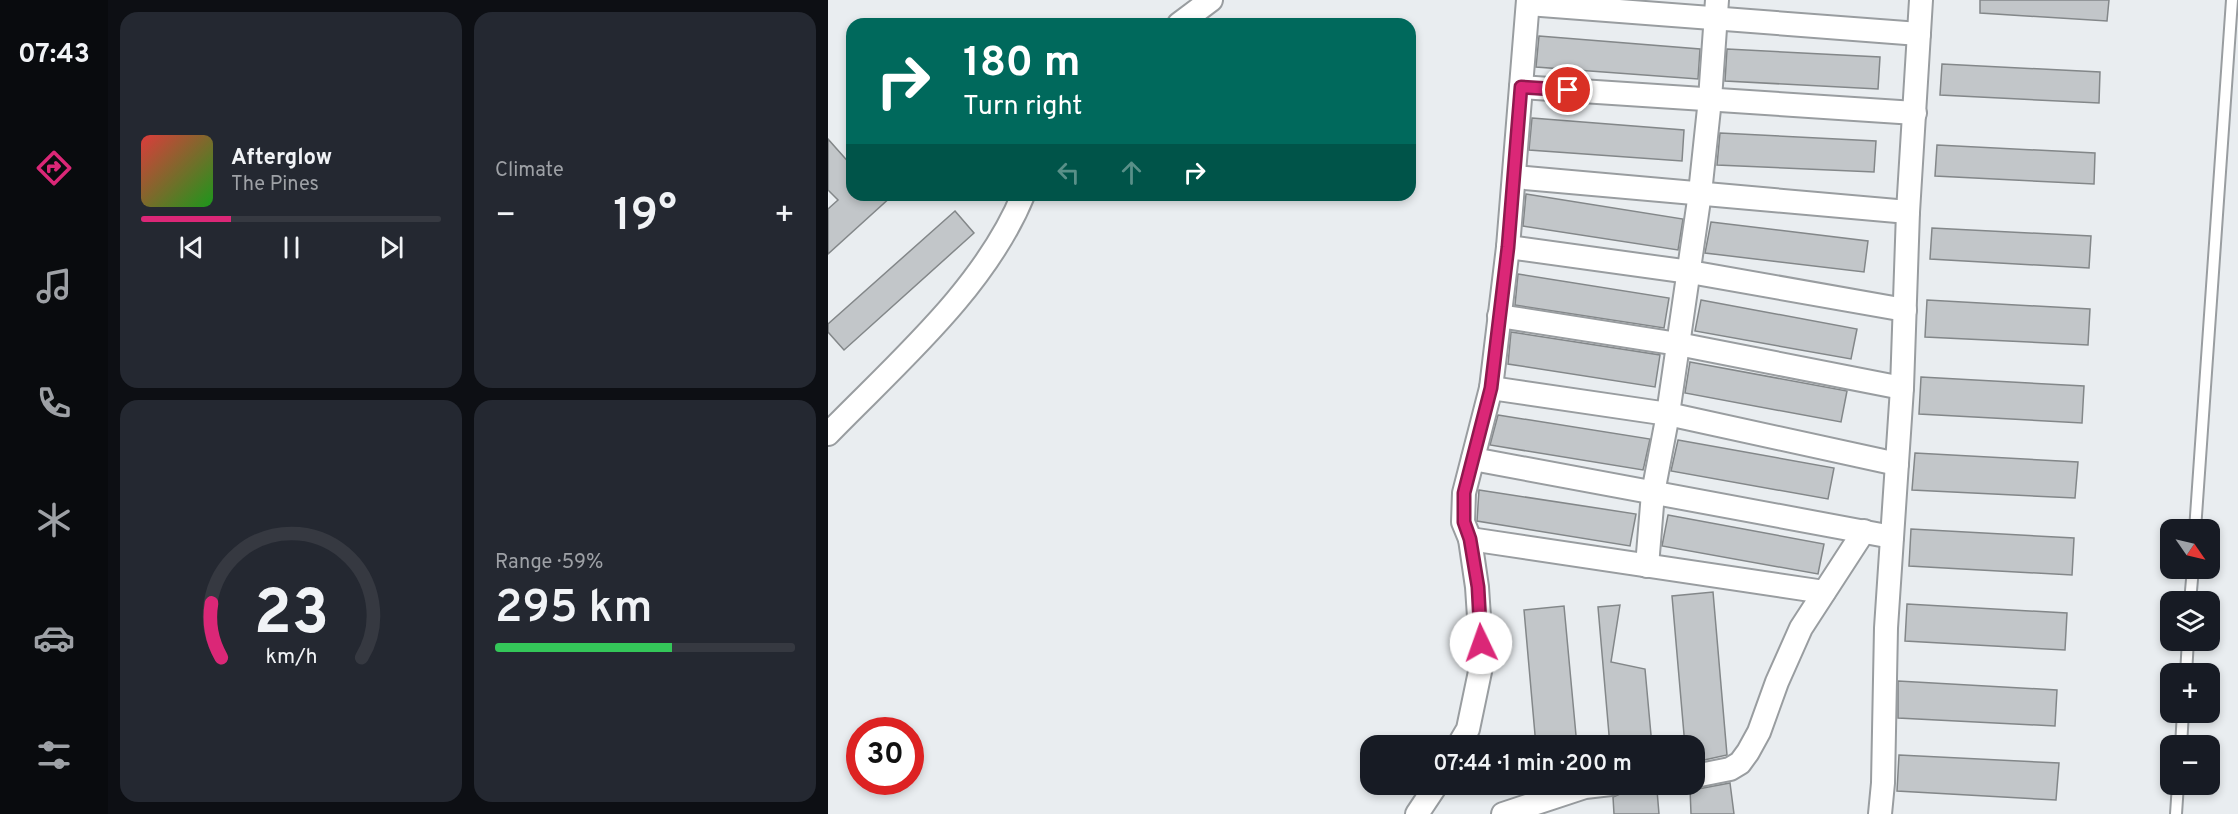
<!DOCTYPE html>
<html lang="en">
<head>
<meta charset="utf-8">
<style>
  body { margin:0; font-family:Overpass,sans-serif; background:#242831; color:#f1f3f6; height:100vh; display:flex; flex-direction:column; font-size:22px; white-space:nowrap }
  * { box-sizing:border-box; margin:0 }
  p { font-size:20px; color:#9ea1a6 }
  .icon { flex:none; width:33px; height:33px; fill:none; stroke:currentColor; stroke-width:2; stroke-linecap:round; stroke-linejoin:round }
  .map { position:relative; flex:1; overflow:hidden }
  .drawer { display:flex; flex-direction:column; gap:12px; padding:12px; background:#0d0f14; width:720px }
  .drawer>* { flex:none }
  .top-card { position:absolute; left:18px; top:18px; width:570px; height:183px; border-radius:18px; box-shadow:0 3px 9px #0003; background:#00695c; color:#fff; overflow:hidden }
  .needle { width:39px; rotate:124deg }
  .buttons { position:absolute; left:1332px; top:519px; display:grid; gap:12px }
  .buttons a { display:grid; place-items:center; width:60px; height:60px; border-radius:12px; background:#171b24; box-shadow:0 3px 9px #0003; font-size:30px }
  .speed { position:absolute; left:18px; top:717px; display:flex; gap:12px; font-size:30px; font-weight:700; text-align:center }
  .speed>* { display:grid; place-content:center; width:78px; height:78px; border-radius:50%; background:#171b24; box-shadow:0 3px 9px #0003; line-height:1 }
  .speed .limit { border:9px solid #d22; background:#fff; color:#111 }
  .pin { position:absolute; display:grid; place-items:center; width:51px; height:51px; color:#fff; margin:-26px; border:3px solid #fff; border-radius:50%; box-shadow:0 2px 6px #0007 }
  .me { position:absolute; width:66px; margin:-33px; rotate:357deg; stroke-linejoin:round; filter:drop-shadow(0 0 4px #0008) }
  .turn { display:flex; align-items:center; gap:21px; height:126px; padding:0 18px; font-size:27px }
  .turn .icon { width:78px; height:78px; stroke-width:2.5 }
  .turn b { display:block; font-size:42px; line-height:51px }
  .lanes { display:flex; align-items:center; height:57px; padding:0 18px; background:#0003; justify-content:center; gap:30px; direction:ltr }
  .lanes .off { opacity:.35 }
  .big { font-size:45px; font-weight:600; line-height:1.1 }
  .drawer .card { flex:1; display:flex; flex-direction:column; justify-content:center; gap:9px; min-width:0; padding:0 21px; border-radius:18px; background:#242831 }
  .drawer .dial { align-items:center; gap:0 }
  .dial svg { height:156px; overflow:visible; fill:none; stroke:#363941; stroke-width:7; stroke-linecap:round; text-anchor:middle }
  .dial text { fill:#f1f3f6; stroke:none }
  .song { display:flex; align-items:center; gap:18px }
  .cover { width:72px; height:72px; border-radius:9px; background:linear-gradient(135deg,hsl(0 70% 55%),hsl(120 70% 35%)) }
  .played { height:6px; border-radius:3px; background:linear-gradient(90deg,#db2777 30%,#363941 30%) }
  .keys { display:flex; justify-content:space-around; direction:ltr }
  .heat { display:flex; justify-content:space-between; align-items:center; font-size:33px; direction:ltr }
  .charge { height:9px; border-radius:4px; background:linear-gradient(90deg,#34c759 59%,#363941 0) }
  .drawer .tiles { flex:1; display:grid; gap:12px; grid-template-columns:repeat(2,1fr) }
  .trip { position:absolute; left:532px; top:735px; width:345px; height:60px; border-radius:18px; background:#171b24; box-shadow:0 3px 9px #0003; font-weight:600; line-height:60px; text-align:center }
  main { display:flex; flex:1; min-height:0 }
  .tab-bar { display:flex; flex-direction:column; width:108px; justify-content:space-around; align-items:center; background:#090b0e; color:#9ea1a6 }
  .tab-bar .icon { width:42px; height:42px }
  .tab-bar .current { color:#db2777 }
  .tab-bar b { font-size:27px; color:#f1f3f6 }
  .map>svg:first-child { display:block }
</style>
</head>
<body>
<main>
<nav class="tab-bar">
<b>07:43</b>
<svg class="icon current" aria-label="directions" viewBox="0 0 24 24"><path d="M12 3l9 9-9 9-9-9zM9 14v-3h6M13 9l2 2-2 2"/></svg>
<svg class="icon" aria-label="music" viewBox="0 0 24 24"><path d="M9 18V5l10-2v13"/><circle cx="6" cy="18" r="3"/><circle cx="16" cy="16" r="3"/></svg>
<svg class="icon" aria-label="phone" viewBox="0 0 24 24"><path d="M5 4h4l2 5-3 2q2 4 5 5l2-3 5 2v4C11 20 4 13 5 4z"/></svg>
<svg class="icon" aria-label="climate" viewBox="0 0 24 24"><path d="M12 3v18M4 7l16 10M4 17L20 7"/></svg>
<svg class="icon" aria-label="car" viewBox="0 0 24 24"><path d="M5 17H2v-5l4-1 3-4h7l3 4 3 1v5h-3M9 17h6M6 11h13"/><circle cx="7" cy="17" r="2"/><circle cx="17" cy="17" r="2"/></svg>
<svg class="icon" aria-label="filters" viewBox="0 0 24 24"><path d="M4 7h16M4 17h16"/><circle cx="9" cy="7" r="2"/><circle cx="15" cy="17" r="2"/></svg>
</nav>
<section class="drawer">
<div class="tiles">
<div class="card">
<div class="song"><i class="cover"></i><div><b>Afterglow</b><p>The Pines</p></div></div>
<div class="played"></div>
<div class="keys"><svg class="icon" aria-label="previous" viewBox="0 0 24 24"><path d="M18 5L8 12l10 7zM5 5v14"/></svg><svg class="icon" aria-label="pause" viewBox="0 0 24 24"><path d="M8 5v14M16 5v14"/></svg><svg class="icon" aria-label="next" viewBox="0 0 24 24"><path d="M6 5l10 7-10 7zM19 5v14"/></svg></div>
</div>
<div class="card"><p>Climate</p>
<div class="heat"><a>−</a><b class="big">19°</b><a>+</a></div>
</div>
<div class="card dial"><svg viewBox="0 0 100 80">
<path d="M14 69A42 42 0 1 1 86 69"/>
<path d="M14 69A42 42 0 0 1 9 41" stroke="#db2777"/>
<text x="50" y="56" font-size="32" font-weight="700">23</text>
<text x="50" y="72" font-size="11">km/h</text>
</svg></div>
<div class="card"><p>Range · 59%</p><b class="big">295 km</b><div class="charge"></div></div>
</div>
</section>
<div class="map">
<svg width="1410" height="814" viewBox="0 0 1410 814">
  <rect width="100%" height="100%" fill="#e9edf0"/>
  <g fill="#c2c6c9" stroke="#838789" stroke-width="1.5">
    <polygon points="1152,0 1281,0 1279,21 1152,13"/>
    <polygon points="711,36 872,49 870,79 708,67"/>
    <polygon points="899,49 1052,57 1050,89 897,81"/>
    <polygon points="1114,64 1272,72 1271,103 1112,95"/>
    <polygon points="704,118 856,130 854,161 701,150"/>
    <polygon points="892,133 1048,141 1046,172 889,165"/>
    <polygon points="0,139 24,166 24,195 65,195 0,254 0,209 10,200 0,190"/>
    <polygon points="1109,145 1267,153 1266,184 1107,176"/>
    <polygon points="698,194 855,219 850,250 695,226"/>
    <polygon points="127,211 146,233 16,350 0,332 0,324"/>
    <polygon points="883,222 1040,241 1036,272 877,253"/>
    <polygon points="1104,228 1263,236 1261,268 1102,259"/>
    <polygon points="690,274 841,298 836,328 687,305"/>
    <polygon points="873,300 1029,329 1023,359 867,331"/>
    <polygon points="1099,300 1262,309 1260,345 1097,337"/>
    <polygon points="683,332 832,355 827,387 680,364"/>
    <polygon points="862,362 1019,391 1013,422 857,393"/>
    <polygon points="1093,377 1256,386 1254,423 1091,414"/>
    <polygon points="670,415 822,439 816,466 815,470 662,445"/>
    <polygon points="850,440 1006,468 1000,499 843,471"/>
    <polygon points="1087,453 1250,462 1247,498 1084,490"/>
    <polygon points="651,490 808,514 802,546 649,521"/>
    <polygon points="840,515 996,544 990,574 834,546"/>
    <polygon points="1083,529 1246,538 1244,575 1081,566"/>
    <polygon points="885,592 899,755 867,762 867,746 857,746 844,596"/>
    <polygon points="1079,604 1239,613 1237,650 1077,641"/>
    <polygon points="792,605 783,662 817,669 824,746 782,746 770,607"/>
    <polygon points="736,606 749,746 708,746 696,610"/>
    <polygon points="1070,681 1229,690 1227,726 1070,718"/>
    <polygon points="1071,755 1231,763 1228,800 1069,791"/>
    <polygon points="902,783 906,814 863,814 862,788 870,789"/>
    <polygon points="829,790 831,814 786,814 785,797 792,794"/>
  </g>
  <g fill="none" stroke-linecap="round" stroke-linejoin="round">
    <g stroke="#999da0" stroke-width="14">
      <g id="lane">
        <polyline points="1367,530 1404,0"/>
        <polyline points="1362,602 1365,568"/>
        <polyline points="1358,674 1360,640"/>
        <polyline points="1353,746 1355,712"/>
        <polyline points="1348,814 1350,784"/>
      </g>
    </g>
    <g stroke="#999da0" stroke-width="26">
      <g id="street">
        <polyline points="700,4 1091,34"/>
        <polyline points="351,24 383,0"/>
        <polyline points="693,87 1087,113"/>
        <polyline points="686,177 1080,212"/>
        <polyline points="680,247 862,272 1077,310"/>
        <polyline points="671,316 850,344 1074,388"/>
        <polyline points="663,388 840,414 1069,464"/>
        <path d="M0,434C69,363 157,288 195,195"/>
        <polyline points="645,459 1064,537"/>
        <polyline points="642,539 996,592"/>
        <polyline points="819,566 825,493 840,414 872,193 882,99 889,0"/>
        <polyline points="630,746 640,729 654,662 649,587 642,539 635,522 636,493 663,388 680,247 700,0"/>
        <polyline points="867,776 902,769 912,763 920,752 931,732 949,682 973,628 1036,531"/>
        <polyline points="589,814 609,784"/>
        <polyline points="675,814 757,787 783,784"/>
        <polyline points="1052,814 1055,783 1058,628 1074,388 1080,212 1093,0"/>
      </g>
    </g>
    <use href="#lane" stroke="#fff" stroke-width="10"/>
    <use href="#street" stroke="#fff" stroke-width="22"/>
  </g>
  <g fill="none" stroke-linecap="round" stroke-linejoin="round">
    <g stroke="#8e194d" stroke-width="15">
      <polyline id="route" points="653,643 650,587 642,539 636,522 636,493 663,388 680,247 693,87 740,90"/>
    </g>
    <use href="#route" stroke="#db2777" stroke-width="10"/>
  </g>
</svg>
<div class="buttons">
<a><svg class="needle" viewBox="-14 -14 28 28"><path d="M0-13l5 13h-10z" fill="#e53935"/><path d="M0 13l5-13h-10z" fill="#9ea1a6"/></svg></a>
<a><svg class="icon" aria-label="layers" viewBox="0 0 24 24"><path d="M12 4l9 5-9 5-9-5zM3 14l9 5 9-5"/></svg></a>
<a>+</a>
<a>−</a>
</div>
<div class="speed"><div class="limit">30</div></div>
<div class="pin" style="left:740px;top:90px;background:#d93025"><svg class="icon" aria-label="arrive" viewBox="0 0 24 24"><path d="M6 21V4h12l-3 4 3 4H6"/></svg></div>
<svg class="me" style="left:653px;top:643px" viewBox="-20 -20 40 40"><circle r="19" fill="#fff"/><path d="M0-13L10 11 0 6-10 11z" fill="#db2777"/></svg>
<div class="trip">07:44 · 1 min · 200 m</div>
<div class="top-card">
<div class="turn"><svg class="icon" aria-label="right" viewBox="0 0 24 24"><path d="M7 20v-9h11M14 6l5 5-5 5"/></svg><div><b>180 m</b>Turn right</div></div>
<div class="lanes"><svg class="icon off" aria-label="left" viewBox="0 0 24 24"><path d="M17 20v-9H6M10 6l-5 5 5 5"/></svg><svg class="icon off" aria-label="ahead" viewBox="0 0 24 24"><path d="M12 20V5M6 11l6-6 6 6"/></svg><svg class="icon" aria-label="right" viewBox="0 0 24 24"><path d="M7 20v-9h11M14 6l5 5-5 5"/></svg></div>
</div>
</div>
</main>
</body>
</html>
